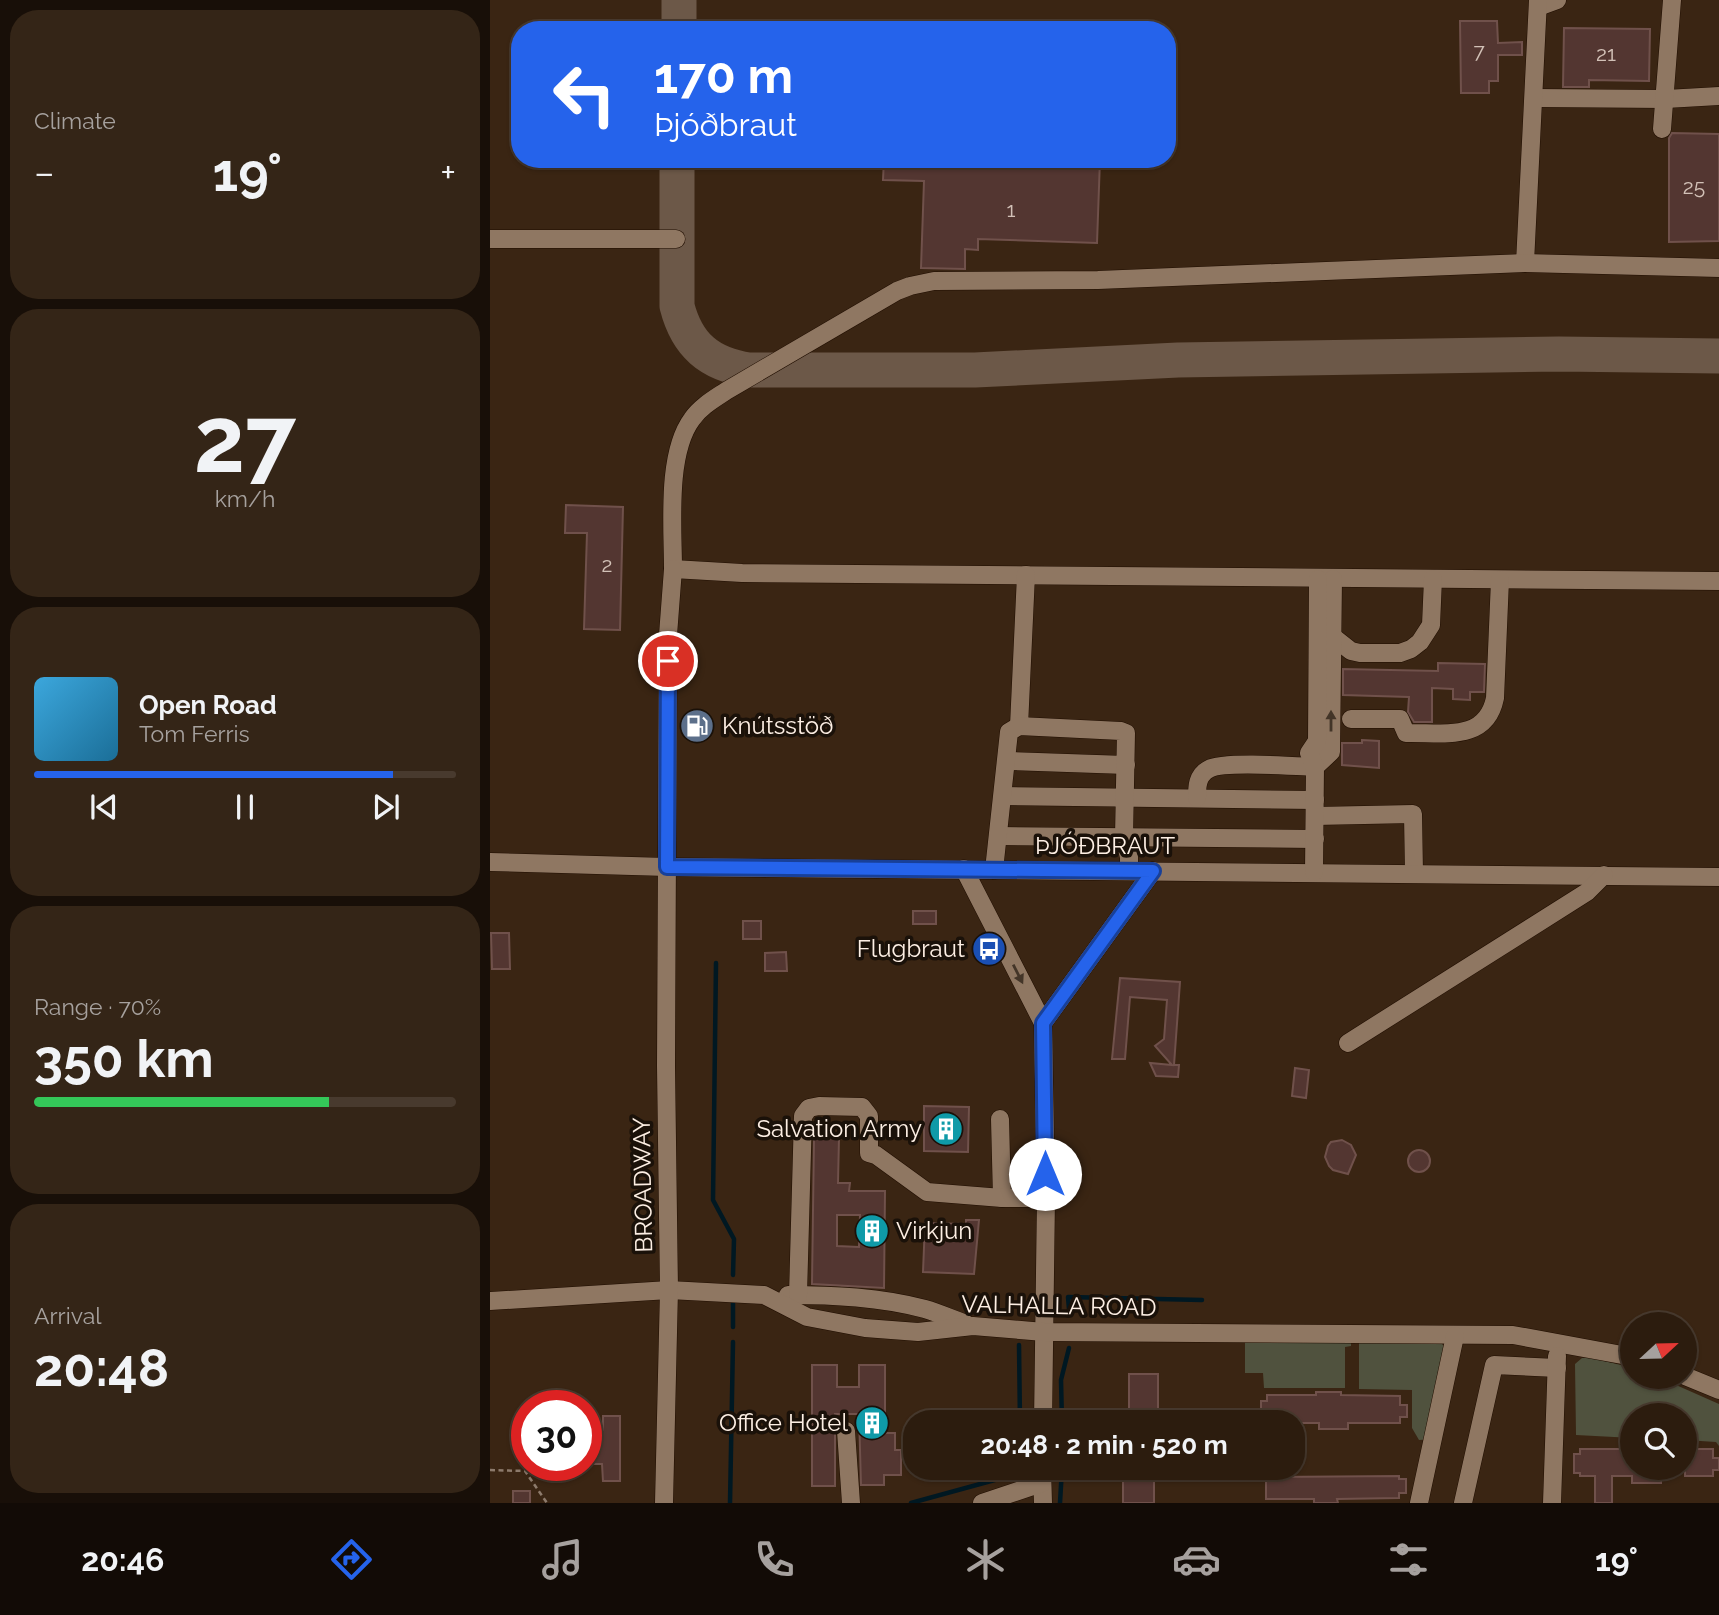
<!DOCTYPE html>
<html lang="en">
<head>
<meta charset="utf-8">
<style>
  body { margin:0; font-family:Raleway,sans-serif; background:#342517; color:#f1f3f6; height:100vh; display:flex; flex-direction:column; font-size:26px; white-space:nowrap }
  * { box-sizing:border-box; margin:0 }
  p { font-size:23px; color:#a6a19e }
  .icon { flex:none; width:38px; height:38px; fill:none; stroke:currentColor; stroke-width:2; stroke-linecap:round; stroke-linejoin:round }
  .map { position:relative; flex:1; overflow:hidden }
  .drawer { display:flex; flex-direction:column; gap:10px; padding:10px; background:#180f08; width:490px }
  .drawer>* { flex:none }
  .top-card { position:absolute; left:21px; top:21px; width:665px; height:147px; border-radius:28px; box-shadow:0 2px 5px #0004,0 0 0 2px #483a2e; background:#2563eb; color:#fff; overflow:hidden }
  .needle { width:46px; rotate:68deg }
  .controls { position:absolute; left:1130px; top:1312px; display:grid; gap:14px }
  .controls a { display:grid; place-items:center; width:77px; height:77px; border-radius:50%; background:#2c1c0e; box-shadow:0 2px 5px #0004,0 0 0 2px #483a2e; font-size:35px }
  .speed { position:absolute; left:21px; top:1390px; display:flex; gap:14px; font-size:35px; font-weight:700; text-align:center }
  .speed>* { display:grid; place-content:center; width:91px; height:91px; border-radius:50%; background:#2c1c0e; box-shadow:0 2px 5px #0004,0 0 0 2px #483a2e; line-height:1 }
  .speed .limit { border:10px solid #d22; background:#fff; color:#111 }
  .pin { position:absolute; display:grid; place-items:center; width:60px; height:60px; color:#fff; margin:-30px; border:4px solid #fff; border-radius:50%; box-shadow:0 2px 7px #0007 }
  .me { position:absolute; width:77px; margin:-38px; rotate:0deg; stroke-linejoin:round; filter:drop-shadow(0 0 5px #0008) }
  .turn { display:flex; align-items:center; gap:24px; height:147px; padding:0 28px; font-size:32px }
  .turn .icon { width:91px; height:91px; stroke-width:2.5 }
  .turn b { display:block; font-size:49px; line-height:60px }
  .big { font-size:52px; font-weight:700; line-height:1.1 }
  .drawer .widget { flex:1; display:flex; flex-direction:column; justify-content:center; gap:10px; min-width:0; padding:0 24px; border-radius:28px; background:#342517 }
  .drawer .dial { align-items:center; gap:0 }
  .dial b { font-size:91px; line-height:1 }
  .song { display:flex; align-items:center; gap:21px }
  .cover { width:84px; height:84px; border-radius:10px; background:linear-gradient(135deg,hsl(200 70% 55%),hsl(200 70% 35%)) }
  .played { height:7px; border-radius:4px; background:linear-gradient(90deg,#2563eb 85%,#483a2e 85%) }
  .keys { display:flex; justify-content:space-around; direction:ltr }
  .heat { display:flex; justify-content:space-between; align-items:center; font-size:38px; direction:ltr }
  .charge { height:10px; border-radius:5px; background:linear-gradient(90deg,#34c759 70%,#483a2e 0) }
  .trip { position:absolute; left:413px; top:1410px; width:402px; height:70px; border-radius:28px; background:#2c1c0e; box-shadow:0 2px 5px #0004,0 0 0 2px #483a2e; font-weight:700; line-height:70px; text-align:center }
  .dock { display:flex; height:112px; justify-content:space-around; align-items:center; background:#120b06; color:#a6a19e }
  .dock .icon { width:49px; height:49px }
  .dock .on { color:#2563eb }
  .dock b { font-size:32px; color:#f1f3f6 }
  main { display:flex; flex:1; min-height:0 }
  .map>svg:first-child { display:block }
</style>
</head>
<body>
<main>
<section class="drawer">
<div class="widget"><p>Climate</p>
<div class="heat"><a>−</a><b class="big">19°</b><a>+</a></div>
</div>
<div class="widget dial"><b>27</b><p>km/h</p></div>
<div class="widget">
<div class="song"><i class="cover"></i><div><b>Open Road</b><p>Tom Ferris</p></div></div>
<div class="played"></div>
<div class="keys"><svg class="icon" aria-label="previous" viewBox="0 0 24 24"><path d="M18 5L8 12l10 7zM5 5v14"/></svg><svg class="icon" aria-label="pause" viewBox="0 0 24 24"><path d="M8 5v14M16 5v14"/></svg><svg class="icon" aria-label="next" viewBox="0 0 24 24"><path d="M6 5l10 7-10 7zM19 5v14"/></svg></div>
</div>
<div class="widget"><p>Range · 70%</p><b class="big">350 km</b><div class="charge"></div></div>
<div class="widget"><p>Arrival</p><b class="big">20:48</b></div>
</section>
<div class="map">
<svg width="1229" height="1503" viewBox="0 0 1229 1503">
  <rect width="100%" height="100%" fill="#3a2513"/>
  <g fill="#50523e">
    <polygon points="755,1339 861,1340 861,1346 855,1347 855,1388 774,1388 773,1373 755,1373"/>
    <polygon points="869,1341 949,1341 958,1350 943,1439 929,1440 922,1428 922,1390 869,1389"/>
    <polygon points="1092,1358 1102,1358 1143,1368 1143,1377 1168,1377 1229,1404 1229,1446 1226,1442 1195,1440 1195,1416 1143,1416 1143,1438 1086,1435 1085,1364"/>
  </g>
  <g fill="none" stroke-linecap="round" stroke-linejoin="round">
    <g stroke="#001822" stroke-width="4.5">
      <polyline points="226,963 223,1200 244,1239 243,1275"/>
      <polyline points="579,1309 578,1297 712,1300"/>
      <polyline points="243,1327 243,1299"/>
      <polyline points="529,1345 530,1423"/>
      <polyline points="572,1423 571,1380 579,1348"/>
      <polyline points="240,1503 243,1342"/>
      <polyline points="421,1503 530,1473 530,1468"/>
      <polyline points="570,1503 572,1468"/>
    </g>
    <g stroke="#6c5848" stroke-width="35">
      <polyline points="189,30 189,0"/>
      <path d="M187,159V306C197,345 219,364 259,370H485L688,360L1069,354L1229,356"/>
    </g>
  </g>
  <g fill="#533631" stroke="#70514b" stroke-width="2" fill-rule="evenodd">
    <polygon points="970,21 1007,21 1008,43 1032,42 1032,55 1008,55 1008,81 999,81 999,93 971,93"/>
    <polygon points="1074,28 1160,29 1159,81 1099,80 1099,87 1073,87"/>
    <polygon points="1182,133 1229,134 1229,241 1179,242 1179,138"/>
    <polygon points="394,159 610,159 607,243 488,239 488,250 475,249 475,269 431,268 434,181 393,180"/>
    <polygon points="76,505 133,507 130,630 94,629 97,533 75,533"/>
    <polygon points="948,663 995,664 994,692 980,692 980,700 963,699 963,689 942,688 942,722 924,722 918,712 919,697 853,695 853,669 948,671"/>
    <polygon points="872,740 889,741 889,768 852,765 852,743 872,743"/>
    <rect x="423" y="911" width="23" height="13"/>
    <rect x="253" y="921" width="18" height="18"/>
    <polygon points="1,933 19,933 20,969 2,969"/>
    <polygon points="296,952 297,971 275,971 275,953"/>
    <polygon points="630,978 690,982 684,1065 689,1065 688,1077 666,1076 660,1063 682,1065 665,1046 674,1039 677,1000 640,997 635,1059 622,1059"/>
    <polygon points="805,1068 819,1070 816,1098 802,1096"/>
    <polygon points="434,1106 479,1107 478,1152 434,1151"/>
    <path d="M324,1138H349L348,1183H360L359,1191H395L394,1288L322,1284ZM347,1215H370L369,1247L347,1246Z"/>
    <polygon points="852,1140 861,1145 866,1155 858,1174 843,1170 839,1166 835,1157 838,1146 841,1142"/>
    <circle cx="929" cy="1161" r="11"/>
    <polygon points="476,1220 489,1220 484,1274 433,1272 435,1223 476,1224"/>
    <polygon points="322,1365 347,1365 347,1387 369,1387 369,1365 395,1365 395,1433 405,1433 405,1450 411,1450 411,1475 394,1475 394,1485 371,1485 369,1414 345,1414 345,1486 322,1486"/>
    <rect x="639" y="1374" width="29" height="49"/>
    <polygon points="826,1392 851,1392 851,1395 910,1396 910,1405 917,1405 917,1417 910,1417 910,1423 858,1423 858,1429 829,1429 829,1423 777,1423 777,1420 771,1420 771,1401 777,1401 777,1395 826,1395"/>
    <polygon points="113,1416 130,1416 130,1481 113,1481 112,1464 96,1464 96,1430 113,1430"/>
    <polygon points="1090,1449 1143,1449 1143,1468 1171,1468 1171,1483 1142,1483 1142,1476 1122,1476 1122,1503 1105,1503 1105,1476 1090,1476 1090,1473 1084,1473 1084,1454 1090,1454"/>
    <polygon points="1195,1449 1223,1449 1223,1458 1229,1458 1229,1470 1223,1470 1223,1476 1195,1476"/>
    <rect x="633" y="1468" width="31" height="35"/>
    <polygon points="909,1476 909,1479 916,1479 916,1493 909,1493 909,1498 847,1499 848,1503 824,1503 824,1499 776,1499 776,1477"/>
    <rect x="23" y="1491" width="17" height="12"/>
  </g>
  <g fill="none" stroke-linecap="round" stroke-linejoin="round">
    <g stroke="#200e00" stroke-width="19">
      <g id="minor">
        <polyline points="1048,7 1067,0"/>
        <polyline points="1045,98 1176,99 1229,96"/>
        <polyline points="1172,129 1182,0"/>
        <polyline points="0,239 186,239"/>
        <polyline points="1035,263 1048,0"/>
        <path d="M1229,268L1035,263L608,280L444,281L420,286L407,291L236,391C224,399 210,407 202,419C176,454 183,527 183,569L252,573L1229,581"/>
        <polyline points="837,632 861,651 870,653 910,653 921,649 930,642 941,625 943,579"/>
        <path d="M861,719H910L916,733C952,732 996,743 1005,698L1010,580"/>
        <polyline points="529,726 536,575"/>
        <polyline points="517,761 636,765"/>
        <polyline points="513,796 825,800"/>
        <path d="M707,798C707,787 707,775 719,769C733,761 805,766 825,767L841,752L843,579"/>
        <polyline points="825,816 923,814 924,873"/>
        <polyline points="508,836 825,839"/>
        <polyline points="0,862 177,867 1229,877"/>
        <polyline points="474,869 553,1023 556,1198 553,1423"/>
        <polyline points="504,870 519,732 529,726 631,731 636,733 634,837 639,857 639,871"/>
        <polyline points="824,872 825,767 819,753 827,741 828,579"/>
        <polyline points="553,1023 663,871"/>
        <polyline points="858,1043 1097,892 1114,875"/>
        <polyline points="510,1119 512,1198"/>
        <path d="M298,1295C343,1295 390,1297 435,1309C449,1313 462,1319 476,1324"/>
        <polyline points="308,1295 313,1116 319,1108 329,1106 372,1107 379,1116 379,1153 386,1155 437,1192 512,1198 556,1198"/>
        <polyline points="0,1301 179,1290 274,1295 317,1317 375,1328 428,1332 483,1326 554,1332 1023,1335 1143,1357"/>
        <polyline points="1195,1376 1229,1390"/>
        <polyline points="356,1431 361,1503"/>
        <polyline points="552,1468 553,1503"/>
        <polyline points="174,1503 179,1290 176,1066 178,635 183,569"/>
        <polyline points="492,1503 552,1483"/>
        <polyline points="929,1503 965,1336"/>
        <polyline points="973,1503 1004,1365 1067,1368"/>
        <polyline points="1062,1503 1067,1356"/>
      </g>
    </g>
    <polyline stroke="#8d7b6c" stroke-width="2.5" stroke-dasharray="5 3.5" stroke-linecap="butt" points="0,1470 35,1471 57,1503"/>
    <use href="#minor" stroke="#8f7762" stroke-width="18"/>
  </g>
  <defs><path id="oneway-solid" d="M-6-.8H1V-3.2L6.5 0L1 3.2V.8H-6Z" transform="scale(1.75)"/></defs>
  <g fill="#433528">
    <use href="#oneway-solid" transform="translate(841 721) rotate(-90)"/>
    <use href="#oneway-solid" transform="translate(528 974) rotate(63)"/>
  </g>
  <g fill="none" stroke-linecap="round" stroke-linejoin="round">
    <g stroke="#184099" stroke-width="18">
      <polyline id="route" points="178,661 177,867 663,871 553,1023 555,1174"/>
    </g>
    <use href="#route" stroke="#2563eb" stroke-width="12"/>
  </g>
  <defs>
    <g id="fuel-disc" transform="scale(1.75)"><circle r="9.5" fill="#5c6f8a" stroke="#1a1109"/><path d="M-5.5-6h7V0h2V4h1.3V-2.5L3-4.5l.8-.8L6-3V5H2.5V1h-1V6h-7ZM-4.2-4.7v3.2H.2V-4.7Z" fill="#fff"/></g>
    <g id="bus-disc" transform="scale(1.75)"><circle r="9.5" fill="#1a4fb4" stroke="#1a1109"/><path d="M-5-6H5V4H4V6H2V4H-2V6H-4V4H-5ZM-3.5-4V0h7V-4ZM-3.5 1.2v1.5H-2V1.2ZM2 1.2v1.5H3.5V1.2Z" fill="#fff"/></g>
    <g id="building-disc" transform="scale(1.75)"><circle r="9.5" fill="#0f9aa8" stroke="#1a1109"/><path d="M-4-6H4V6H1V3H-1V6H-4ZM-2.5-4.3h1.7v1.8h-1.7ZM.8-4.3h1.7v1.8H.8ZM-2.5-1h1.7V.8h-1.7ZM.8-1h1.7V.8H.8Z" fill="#fff"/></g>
  </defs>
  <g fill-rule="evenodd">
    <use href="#fuel-disc" x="207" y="726"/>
    <use href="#bus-disc" x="499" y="949"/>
    <use href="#building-disc" x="456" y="1129"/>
    <use href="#building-disc" x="382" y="1231"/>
    <use href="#building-disc" x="382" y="1423"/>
  </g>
  <g text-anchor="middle" stroke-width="7" stroke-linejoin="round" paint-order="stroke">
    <g font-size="21" fill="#d2c1b7">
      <text x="989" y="58">7</text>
      <text x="1116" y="61">21</text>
      <text x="1204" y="194">25</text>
      <text x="521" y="217">1</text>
      <text x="117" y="572">2</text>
    </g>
    <g font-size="24" fill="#fdefe4" stroke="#1a1109" text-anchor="end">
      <text x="232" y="734" text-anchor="start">Knútsstöð</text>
      <text x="475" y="957">Flugbraut</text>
      <text x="432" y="1137">Salvation Army</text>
      <text x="406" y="1239" text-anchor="start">Virkjun</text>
      <text x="358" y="1431">Office Hotel</text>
    </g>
    <g font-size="24" fill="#fdefe4" stroke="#1a1109">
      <text x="615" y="854">ÞJÓÐBRAUT</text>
      <text transform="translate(153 1185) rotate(-91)" y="8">BROADWAY</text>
      <text transform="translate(569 1306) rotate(1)" y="8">VALHALLA ROAD</text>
    </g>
  </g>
</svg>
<div class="controls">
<a><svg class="needle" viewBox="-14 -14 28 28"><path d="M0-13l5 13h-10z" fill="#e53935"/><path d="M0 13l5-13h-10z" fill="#a6a19e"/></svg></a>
<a><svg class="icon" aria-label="search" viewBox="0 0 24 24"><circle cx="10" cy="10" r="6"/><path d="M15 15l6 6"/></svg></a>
</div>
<div class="speed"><div class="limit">30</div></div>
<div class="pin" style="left:178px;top:661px;background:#d93025"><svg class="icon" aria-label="arrive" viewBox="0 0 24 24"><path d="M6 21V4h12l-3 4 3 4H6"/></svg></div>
<svg class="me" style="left:555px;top:1174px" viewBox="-20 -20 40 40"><circle r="19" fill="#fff"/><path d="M0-13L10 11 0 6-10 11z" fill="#2563eb"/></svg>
<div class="trip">20:48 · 2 min · 520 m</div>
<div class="top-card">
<div class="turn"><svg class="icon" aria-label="left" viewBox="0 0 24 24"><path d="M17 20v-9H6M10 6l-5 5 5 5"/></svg><div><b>170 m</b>Þjóðbraut</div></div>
</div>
</div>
</main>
<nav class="dock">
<b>20:46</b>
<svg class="icon on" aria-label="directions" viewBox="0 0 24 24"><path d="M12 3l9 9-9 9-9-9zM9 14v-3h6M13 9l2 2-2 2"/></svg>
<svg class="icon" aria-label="music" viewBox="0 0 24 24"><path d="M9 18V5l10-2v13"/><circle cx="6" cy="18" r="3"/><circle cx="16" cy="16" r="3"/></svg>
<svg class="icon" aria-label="phone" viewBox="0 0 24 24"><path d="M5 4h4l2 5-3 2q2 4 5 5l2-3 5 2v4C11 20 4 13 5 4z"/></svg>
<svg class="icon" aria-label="climate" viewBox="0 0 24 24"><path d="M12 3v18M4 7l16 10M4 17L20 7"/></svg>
<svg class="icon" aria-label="car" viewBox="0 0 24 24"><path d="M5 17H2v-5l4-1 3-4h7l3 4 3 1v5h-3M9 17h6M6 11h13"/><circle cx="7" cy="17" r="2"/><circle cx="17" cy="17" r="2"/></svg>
<svg class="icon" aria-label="filters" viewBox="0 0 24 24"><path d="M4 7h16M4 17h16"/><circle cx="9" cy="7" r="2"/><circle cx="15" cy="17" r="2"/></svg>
<b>19°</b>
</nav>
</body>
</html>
